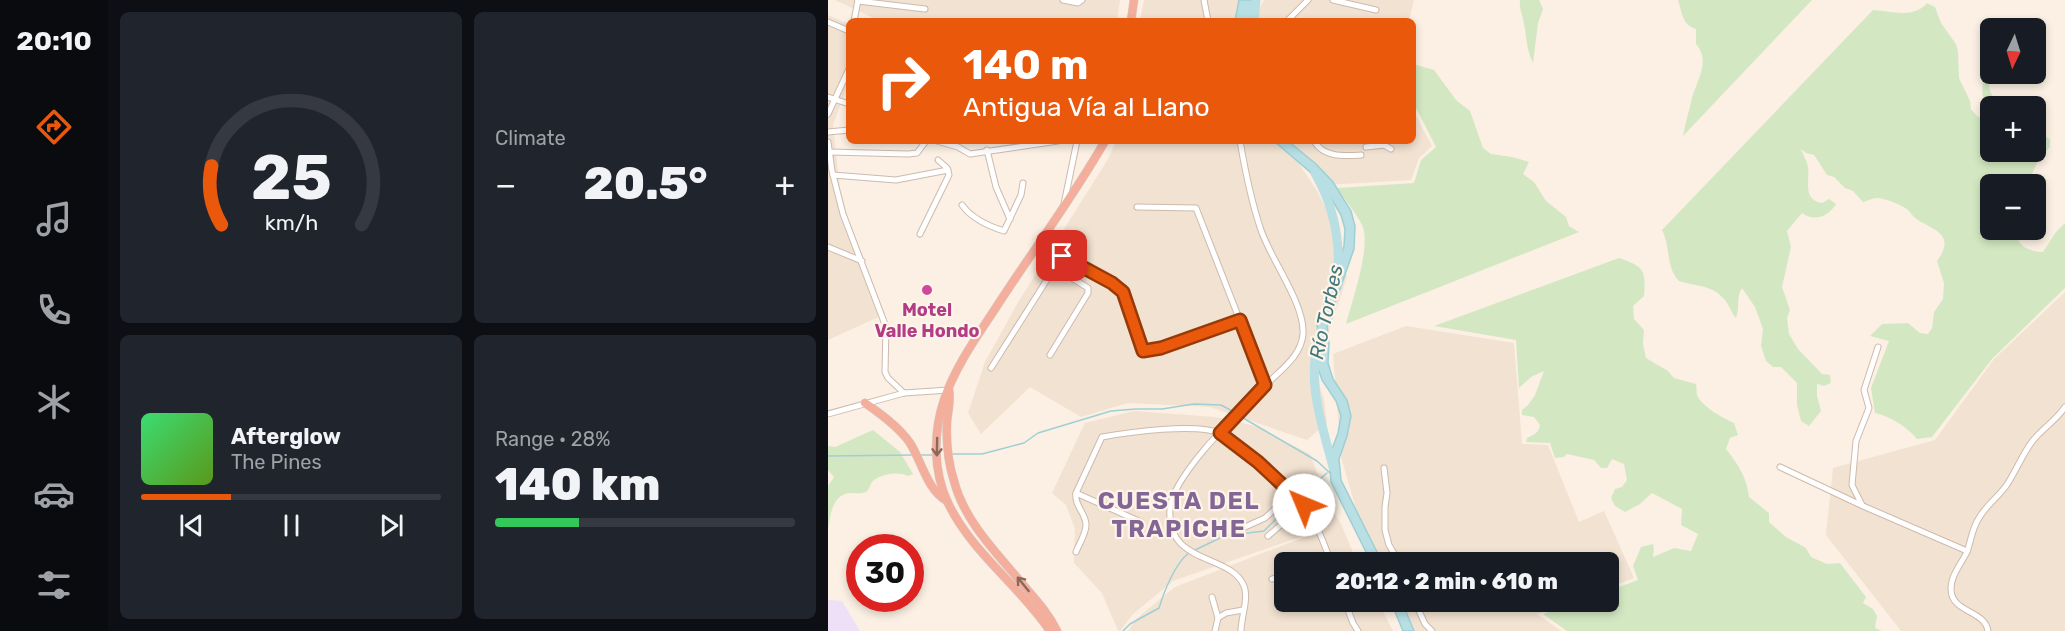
<!DOCTYPE html>
<html lang="en">
<head>
<meta charset="utf-8">
<style>
  body { margin:0; font-family:Rubik,sans-serif; background:#20242c; color:#f1f3f6; height:100vh; display:flex; flex-direction:column; font-size:22px; white-space:nowrap }
  * { box-sizing:border-box; margin:0 }
  p { font-size:20px; color:#9ea1a6 }
  .icon { flex:none; width:33px; height:33px; fill:none; stroke:currentColor; stroke-width:2; stroke-linecap:round; stroke-linejoin:round }
  .map { position:relative; flex:1; overflow:hidden }
  .side { display:flex; flex-direction:column; gap:12px; padding:12px; background:#0d0f14; width:720px }
  .side>* { flex:none }
  .banner { position:absolute; left:18px; top:18px; width:570px; height:126px; border-radius:9px; box-shadow:0 3px 9px #0003; background:#ea580c; color:#fff; overflow:hidden }
  .needle { width:39px; rotate:184deg }
  .buttons { position:absolute; left:1152px; top:18px; display:grid; gap:12px }
  .buttons a { display:grid; place-items:center; width:66px; height:66px; border-radius:9px; background:#171b24; box-shadow:0 3px 9px #0003; font-size:30px }
  .speed { position:absolute; left:18px; top:534px; display:flex; gap:12px; font-size:30px; font-weight:700; text-align:center }
  .speed>* { display:grid; place-content:center; width:78px; height:78px; border-radius:50%; background:#171b24; box-shadow:0 3px 9px #0003; line-height:1 }
  .speed .limit { border:9px solid #d22; background:#fff; color:#111 }
  .pin { position:absolute; display:grid; place-items:center; width:51px; height:51px; color:#fff; margin:-26px; border-radius:12px; box-shadow:0 3px 9px #0006 }
  .me { position:absolute; width:66px; margin:-33px; rotate:315deg; stroke-linejoin:round; filter:drop-shadow(0 0 4px #0008) }
  .turn { display:flex; align-items:center; gap:21px; height:126px; padding:0 18px; font-size:27px }
  .turn .icon { width:78px; height:78px; stroke-width:2.5 }
  .turn b { display:block; font-size:42px; line-height:51px }
  .big { font-size:45px; font-weight:800; line-height:1.1 }
  .side .card { flex:1; display:flex; flex-direction:column; justify-content:center; gap:9px; min-width:0; padding:0 21px; border-radius:9px; background:#20242c }
  .side .dial { align-items:center; gap:0 }
  .dial svg { height:156px; overflow:visible; fill:none; stroke:#363941; stroke-width:7; stroke-linecap:round; text-anchor:middle }
  .dial text { fill:#f1f3f6; stroke:none }
  .song { display:flex; align-items:center; gap:18px }
  .cover { width:72px; height:72px; border-radius:9px; background:linear-gradient(135deg,hsl(140 70% 55%),hsl(90 70% 35%)) }
  .played { height:6px; border-radius:3px; background:linear-gradient(90deg,#ea580c 30%,#363941 30%) }
  .keys { display:flex; justify-content:space-around; direction:ltr }
  .heat { display:flex; justify-content:space-between; align-items:center; font-size:33px; direction:ltr }
  .charge { height:9px; border-radius:4px; background:linear-gradient(90deg,#34c759 28%,#363941 0) }
  .side .tiles { flex:1; display:grid; gap:12px; grid-template-columns:repeat(2,1fr) }
  .trip { position:absolute; left:446px; top:552px; width:345px; height:60px; border-radius:9px; background:#171b24; box-shadow:0 3px 9px #0003; font-weight:800; line-height:60px; text-align:center }
  main { display:flex; flex:1; min-height:0 }
  .dock { display:flex; flex-direction:column; width:108px; justify-content:space-around; align-items:center; background:#090b0e; color:#9ea1a6 }
  .dock .icon { width:42px; height:42px }
  .dock .selected { color:#ea580c }
  .dock b { font-size:27px; color:#f1f3f6 }
  .map>svg:first-child { display:block }
</style>
</head>
<body>
<main>
<nav class="dock">
<b>20:10</b>
<svg class="icon selected" aria-label="directions" viewBox="0 0 24 24"><path d="M12 3l9 9-9 9-9-9zM9 14v-3h6M13 9l2 2-2 2"/></svg>
<svg class="icon" aria-label="music" viewBox="0 0 24 24"><path d="M9 18V5l10-2v13"/><circle cx="6" cy="18" r="3"/><circle cx="16" cy="16" r="3"/></svg>
<svg class="icon" aria-label="phone" viewBox="0 0 24 24"><path d="M5 4h4l2 5-3 2q2 4 5 5l2-3 5 2v4C11 20 4 13 5 4z"/></svg>
<svg class="icon" aria-label="climate" viewBox="0 0 24 24"><path d="M12 3v18M4 7l16 10M4 17L20 7"/></svg>
<svg class="icon" aria-label="car" viewBox="0 0 24 24"><path d="M5 17H2v-5l4-1 3-4h7l3 4 3 1v5h-3M9 17h6M6 11h13"/><circle cx="7" cy="17" r="2"/><circle cx="17" cy="17" r="2"/></svg>
<svg class="icon" aria-label="filters" viewBox="0 0 24 24"><path d="M4 7h16M4 17h16"/><circle cx="9" cy="7" r="2"/><circle cx="15" cy="17" r="2"/></svg>
</nav>
<section class="side">
<div class="tiles">
<div class="card dial"><svg viewBox="0 0 100 80">
<path d="M14 69A42 42 0 1 1 86 69"/>
<path d="M14 69A42 42 0 0 1 9 39" stroke="#ea580c"/>
<text x="50" y="56" font-size="32" font-weight="700">25</text>
<text x="50" y="72" font-size="11">km/h</text>
</svg></div>
<div class="card"><p>Climate</p>
<div class="heat"><a>−</a><b class="big">20.5°</b><a>+</a></div>
</div>
<div class="card">
<div class="song"><i class="cover"></i><div><b>Afterglow</b><p>The Pines</p></div></div>
<div class="played"></div>
<div class="keys"><svg class="icon" aria-label="previous" viewBox="0 0 24 24"><path d="M18 5L8 12l10 7zM5 5v14"/></svg><svg class="icon" aria-label="pause" viewBox="0 0 24 24"><path d="M8 5v14M16 5v14"/></svg><svg class="icon" aria-label="next" viewBox="0 0 24 24"><path d="M6 5l10 7-10 7zM19 5v14"/></svg></div>
</div>
<div class="card"><p>Range · 28%</p><b class="big">140 km</b><div class="charge"></div></div>
</div>
</section>
<div class="map">
<svg width="1237" height="631" viewBox="0 0 1237 631">
  <rect width="100%" height="100%" fill="#fbf0e3"/>
  <g fill="#f2e2d1">
    <polygon points="7,0 292,0 289,21 52,21"/>
    <polygon points="316,0 417,0 418,21 312,21"/>
    <polygon points="436,0 586,0 581,21 427,21 427,17"/>
    <polygon points="0,15 21,24 21,81 5,125 12,189 21,221 57,314 0,340"/>
    <polygon points="585,110 604,146 591,158 583,180 497,185 463,141 585,141"/>
    <polygon points="288,141 456,141 489,191 504,221 519,277 487,373 496,399 499,423 479,440 382,407 300,403 253,417 202,387 153,434 140,413 157,362 189,304 280,159"/>
    <polygon points="1237,292 1237,631 1073,631 998,535 1005,468 1107,440 1166,359"/>
    <polygon points="578,326 686,343 694,444 720,445 751,522 776,511 806,578 780,588 780,562 552,562 531,519 513,457 505,354"/>
    <polygon points="306,411 387,417 403,420 437,429 440,433 482,454 500,503 513,524 529,562 456,562 456,602 550,602 565,631 300,631 308,619 347,587 510,524 345,581 304,615 292,631 290,631 274,593 246,563 247,529 238,505 224,493 257,423"/>
    <polygon points="571,602 742,602 709,614 733,631 579,631"/>
  </g>
  <polygon fill="#ede0f7" points="0,600 14,601 32,631 0,631"/>
  <g fill="#d3e8c2">
    <path d="M692,0H711L715,9L710,23L705,63C698,48 699,39 696,24C695,15 691,10 692,0Z"/>
    <path d="M850,0H984L855,136C857,124 861,111 864,98C869,80 883,61 868,44V29C854,25 854,12 850,0Z"/>
    <path d="M1099,3L1107,7L1113,23L1128,44L1130,52L1131,78L1142,101L1143,109L1149,116L1162,121V152H1208V131L1222,139V147L1211,158L1201,181L1195,176L1188,175L1180,184H1162V230H1187C1190,246 1198,251 1215,252L1228,232L1237,223V288L1164,359L1104,437L1089,439C1079,427 1062,416 1047,413L1043,388L1061,341L1042,336L1054,324L1080,323L1092,333L1100,334L1104,328L1106,312L1115,299L1116,283L1109,261C1130,232 1102,230 1086,217C1084,215 1082,212 1080,210C1074,205 1056,198 1049,198C1044,198 1040,201 1035,202L1025,191L1017,188L1006,177L999,175L986,155L978,153L973,149C975,155 979,160 980,167C982,182 974,199 994,203L1001,199L1008,204C1000,217 986,222 974,213L959,231L963,247L954,287L962,310L959,318L961,334L970,349L994,374L1002,375L1003,383L996,386L989,384V396L993,411L981,426L973,421L969,405V383L953,367H945L938,361L933,346L935,329L927,307L914,288C908,296 912,308 908,318C903,312 901,304 895,298C884,285 866,286 851,281C837,266 843,247 834,230L1045,10C1064,11 1086,19 1099,3Z"/>
    <path d="M585,64L606,70L628,100L642,111L655,148L663,154L684,157L701,162L695,174L706,182L718,201L738,217L741,226L751,232L518,324C524,301 545,242 533,223C526,211 517,199 509,188L586,183L593,160L608,147L585,102Z"/>
    <path d="M1155,79L1161,85C1162,95 1167,100 1175,106H1162V108C1153,99 1154,92 1155,79Z"/>
    <path d="M791,258C816,267 818,269 816,296L805,306L806,319L816,330L815,344L818,358L840,371L846,378L868,384C869,388 868,391 869,395C874,407 895,418 906,423L910,435L902,438L898,449C910,464 919,478 921,497L941,513V522L958,537L978,548L983,557L999,564L1012,563L1038,597L1035,603L1045,609L1049,616L1047,628L1054,631H739L715,614L751,602H780V591L810,580L805,566L813,547L825,544L826,549L825,557L846,548L863,551L870,534L853,525L854,509L824,493L812,504L797,512L787,506L783,498L787,489L794,487L799,480L796,464L784,459L779,468H773L766,460L739,454L736,457L727,458L722,443L698,442L699,438C705,435 711,433 712,425L706,417L694,415V410L700,405L707,395L716,371L703,377L691,388L688,340L606,326Z"/>
    <path d="M45,430L72,452L85,474L80,476C70,471 55,474 46,480C42,483 42,489 38,492C32,494 28,493 22,493C5,494 2,515 0,529V486L6,477L0,470V446L7,447Z"/>
  </g>
  <g fill="#b8dfe4" stroke="#9fcfd5" stroke-width="1.5">
    <polygon points="411,0 429,0 421,21 407,21"/>
    <polygon points="446,141 460,141 488,164 505,182 523,211 527,226 526,249 499,326 501,343 500,363 505,379 519,400 523,416 519,436 511,459 513,480 554,562 543,562 503,482 501,457 510,433 513,416 508,401 494,380 489,365 491,344 489,324 516,246 517,229 513,215 497,188 482,172"/>
    <polygon points="563,602 574,602 586,631 575,631"/>
  </g>
  <g fill="none" stroke-linecap="round" stroke-linejoin="round">
    <g stroke="#9fcfd5" stroke-width="1.5">
      <polyline points="410,415 489,461 502,473"/>
      <polyline points="124,454 154,454 196,443 210,433 283,411 308,409 334,409 366,404 393,405 406,412"/>
      <polyline points="91,455 104,455"/>
      <polyline points="0,456 86,455"/>
      <polyline points="471,497 499,473"/>
      <polyline points="365,551 396,536 436,531 467,500"/>
      <path d="M295,631L302,624L331,608C336,592 347,563 361,553"/>
    </g>
    <g stroke="#b8dfe4" stroke-width="9">
      <polyline points="426,21 428,0"/>
      <path d="M487,173C504,203 512,238 510,272"/>
      <path d="M493,331C477,378 493,421 505,467"/>
    </g>
    <g stroke="#cebaad" stroke-width="7">
      <g id="minor">
        <polyline points="235,0 250,3 254,0"/>
        <polyline points="376,0 380,21"/>
        <polyline points="505,0 548,10"/>
        <polyline points="30,1 97,9"/>
        <polyline points="26,21 30,0"/>
        <polyline points="459,21 480,0"/>
        <polyline points="0,22 21,31"/>
        <polyline points="0,97 21,104"/>
        <polyline points="0,114 21,69"/>
        <polyline points="0,132 21,130"/>
        <polyline points="109,141 130,147 142,154 230,141"/>
        <path d="M412,141C417,170 423,201 433,230C443,260 477,304 475,334C473,357 452,370 438,385C413,410 344,475 342,509C338,566 403,553 416,586C421,599 413,617 413,631"/>
        <path d="M486,141C496,158 516,156 533,155"/>
        <polyline points="0,142 4,171 15,214 58,327 57,372 60,378 76,393"/>
        <polyline points="538,147 556,145 563,149"/>
        <polyline points="159,150 168,187 182,219"/>
        <polyline points="2,152 80,154 89,153 98,141"/>
        <polyline points="5,175 68,180 120,170"/>
        <polyline points="236,204 249,141"/>
        <path d="M134,205C144,219 160,226 176,231L193,195L195,183"/>
        <polyline points="309,207 368,208 437,385"/>
        <polyline points="92,234 121,175 119,168 110,160"/>
        <polyline points="0,247 34,261"/>
        <polyline points="222,355 260,293 260,288 226,267"/>
        <polyline points="163,368 234,256 284,283 295,292 315,351 333,348 412,320"/>
        <polyline points="0,414 76,393 121,390"/>
        <polyline points="952,467 1035,506 1139,551"/>
        <polyline points="556,468 559,493 557,507 557,530 561,545 571,562"/>
        <polyline points="248,493 313,522"/>
        <polyline points="1034,505 1024,485 1028,441 1041,408 1036,390 1050,347"/>
        <polyline points="408,531 437,518 463,494"/>
        <polyline points="440,536 476,505"/>
        <path d="M248,552C251,544 258,534 258,525C258,513 246,506 248,493L274,437C302,432 367,423 392,433C413,441 472,497 483,516C492,531 497,547 503,562"/>
        <polyline points="482,562 501,555"/>
        <polyline points="444,579 456,575"/>
        <polyline points="384,597 390,618"/>
        <polyline points="517,602 525,623 530,631"/>
        <polyline points="587,602 597,624 604,631"/>
        <polyline points="387,631 390,618 398,613 415,610"/>
        <path d="M1160,631C1157,610 1123,613 1123,589C1123,575 1133,564 1139,552C1143,541 1144,528 1151,518C1159,504 1172,496 1180,483C1188,470 1194,456 1203,443C1213,429 1227,422 1237,407"/>
      </g>
    </g>
    <g stroke="#d8d0cc" stroke-width="9">
      <g id="highway">
        <polyline points="303,21 306,0"/>
        <path d="M121,390C123,401 120,410 119,422C118,442 120,462 126,481C137,523 170,554 197,587C209,601 221,614 229,631"/>
        <path d="M37,403C53,414 71,427 82,443C94,462 99,490 119,501"/>
        <path d="M222,631C191,585 144,553 120,503C105,471 105,433 116,400C127,367 148,338 167,309C203,253 244,199 277,141"/>
      </g>
    </g>
    <use href="#minor" stroke="#fff" stroke-width="5"/>
    <use href="#highway" stroke="#f3ae9c" stroke-width="8"/>
  </g>
  <defs><path id="oneway-shaft" d="M-6 0H5M1.5-3L5.5 0L1.5 3" fill="none" stroke-width="1.6" stroke-linecap="round" stroke-linejoin="round" transform="scale(1.5)"/></defs>
  <g stroke="#8c685a">
    <use href="#oneway-shaft" transform="translate(109 447) rotate(91)"/>
    <use href="#oneway-shaft" transform="translate(195 584) rotate(-129)"/>
  </g>
  <g fill="none" stroke-linecap="round" stroke-linejoin="round">
    <g stroke="#983908" stroke-width="15">
      <polyline id="route" points="234,256 284,283 295,292 315,351 333,348 412,320 437,385 392,433 430,462 476,505"/>
    </g>
    <use href="#route" stroke="#ea580c" stroke-width="10"/>
  </g>
  <circle fill="#d1479c" stroke="#fef5e9" stroke-width="2" cx="99" cy="290" r="6"/>
  <g text-anchor="middle" stroke-width="4.5" stroke-linejoin="round" paint-order="stroke">
    <g font-size="18" font-weight="bold" fill="#b23c85" stroke="#fef5e9">
      <text x="99" y="316">Motel<tspan x="99" dy="21">Valle Hondo</tspan></text>
    </g>
    <g font-size="20" font-style="italic" fill="#42777e" stroke="#fef5e9">
      <text transform="translate(498 312) rotate(-78)" y="7">Río Torbes</text>
    </g>
    <g font-size="24" font-weight="bold" letter-spacing="1.5" fill="#836695" stroke="#fef5e9">
      <text x="351" y="509">CUESTA DEL<tspan x="351" dy="28">TRAPICHE</tspan></text>
    </g>
  </g>
</svg>
<div class="buttons">
<a><svg class="needle" viewBox="-14 -14 28 28"><path d="M0-13l5 13h-10z" fill="#e53935"/><path d="M0 13l5-13h-10z" fill="#9ea1a6"/></svg></a>
<a>+</a>
<a>−</a>
</div>
<div class="speed"><div class="limit">30</div></div>
<div class="pin" style="left:234px;top:256px;background:#d93025"><svg class="icon" aria-label="arrive" viewBox="0 0 24 24"><path d="M6 21V4h12l-3 4 3 4H6"/></svg></div>
<svg class="me" style="left:476px;top:505px" viewBox="-20 -20 40 40"><circle r="19" fill="#fff"/><path d="M0-13L10 11 0 6-10 11z" fill="#ea580c"/></svg>
<div class="trip">20:12 · 2 min · 610 m</div>
<div class="banner">
<div class="turn"><svg class="icon" aria-label="right" viewBox="0 0 24 24"><path d="M7 20v-9h11M14 6l5 5-5 5"/></svg><div><b>140 m</b>Antigua Vía al Llano</div></div>
</div>
</div>
</main>
</body>
</html>
